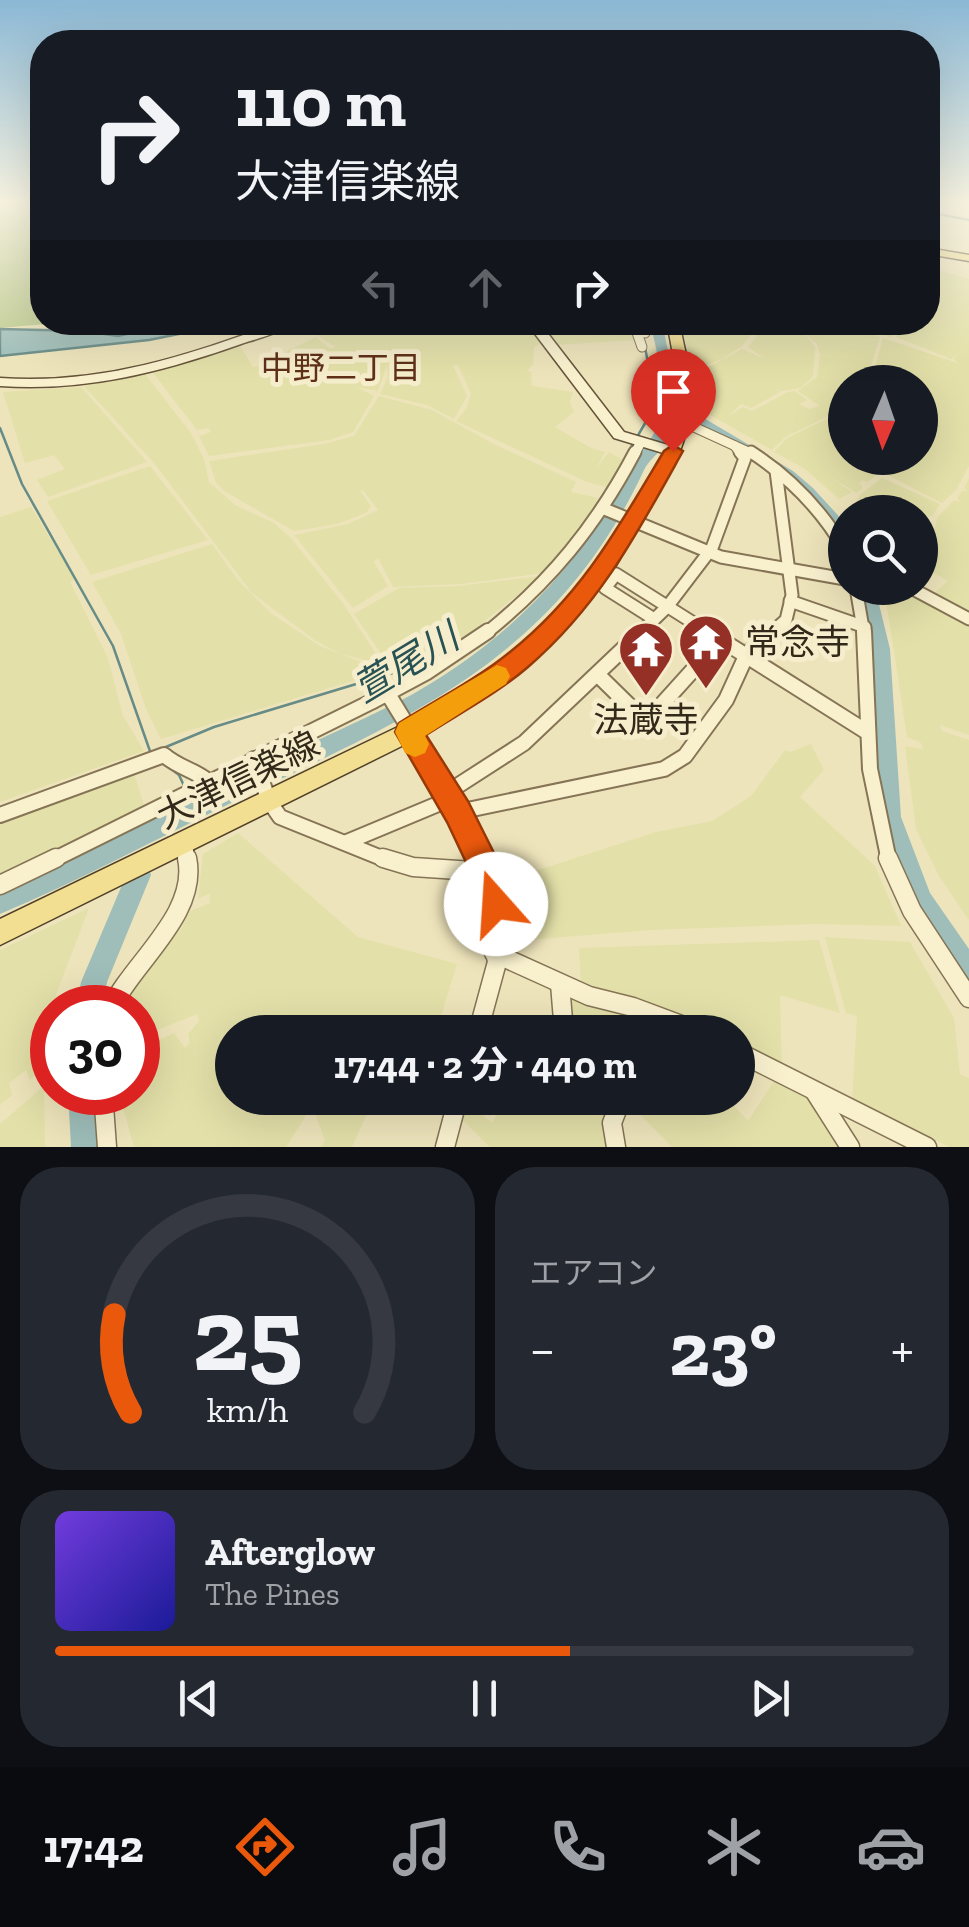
<!DOCTYPE html>
<html lang="ja">
<head>
<meta charset="utf-8">
<style>
  body { margin:0; font-family:"Zilla Slab","Noto Sans JP",serif; background:#242831; color:#f1f3f6; height:100vh; display:flex; flex-direction:column; font-size:38px; white-space:nowrap }
  * { box-sizing:border-box; margin:0 }
  p { font-size:32px; color:#9ea1a6 }
  .icon { flex:none; width:55px; height:55px; fill:none; stroke:currentColor; stroke-width:2; stroke-linecap:round; stroke-linejoin:round }
  .map { position:relative; height:1147px; overflow:hidden }
  .side { display:flex; flex-direction:column; gap:20px; padding:20px; background:#0d0f14; flex:1 }
  .side>* { flex:none }
  .guide { position:absolute; left:30px; top:30px; width:910px; height:305px; border-radius:40px; box-shadow:0 10px 40px #0002; background:#171b24; color:#f1f3f6; overflow:hidden }
  .needle { width:65px; rotate:182deg }
  .controls { position:absolute; left:828px; top:365px; display:grid; gap:20px }
  .controls a { display:grid; place-items:center; width:110px; height:110px; border-radius:50%; background:#171b24; box-shadow:0 10px 40px #0002; font-size:50px }
  .speed { position:absolute; left:30px; top:985px; display:flex; gap:20px; font-size:50px; font-weight:700; text-align:center }
  .speed>* { display:grid; place-content:center; width:130px; height:130px; border-radius:50%; background:#171b24; box-shadow:0 10px 40px #0002; line-height:1 }
  .speed .limit { border:15px solid #d22; background:#fff; color:#111 }
  .pin { position:absolute; display:grid; place-items:center; width:85px; height:85px; color:#fff; margin:-102px -42px; border-radius:50% 50% 50% 0; rotate:-45deg; box-shadow:0 0 10px #0007 }
  .pin .icon { rotate:45deg }
  .me { position:absolute; width:110px; margin:-55px; rotate:341deg; stroke-linejoin:round; filter:drop-shadow(0 0 8px #0008) }
  .turn { display:flex; align-items:center; gap:35px; height:210px; padding:0 40px; font-size:45px }
  .turn .icon { width:130px; height:130px; stroke-width:2.5 }
  .turn b { display:block; font-size:70px; line-height:85px }
  .lanes { display:flex; align-items:center; height:95px; padding:0 40px; background:#0003; justify-content:center; gap:50px; direction:ltr }
  .lanes .off { opacity:.35 }
  .big { font-size:75px; font-weight:700; line-height:1.1 }
  .side .widget { flex:1; display:flex; flex-direction:column; justify-content:center; gap:15px; min-width:0; padding:0 35px; border-radius:40px; background:#242831 }
  .side .dial { align-items:center; gap:0 }
  .dial svg { height:260px; overflow:visible; fill:none; stroke:#363941; stroke-width:7; stroke-linecap:round; text-anchor:middle }
  .dial text { fill:#f1f3f6; stroke:none }
  .song { display:flex; align-items:center; gap:30px }
  .cover { width:120px; height:120px; border-radius:15px; background:linear-gradient(135deg,hsl(260 70% 55%),hsl(240 70% 35%)) }
  .played { height:10px; border-radius:5px; background:linear-gradient(90deg,#ea580c 60%,#363941 60%) }
  .keys { display:flex; justify-content:space-around; direction:ltr }
  .heat { display:flex; justify-content:space-between; align-items:center; font-size:55px; direction:ltr }
  .side .tiles { flex:1; display:grid; gap:20px; grid-template-columns:1fr 1fr }
  .widget:last-child { grid-column:span 2 }
  .trip { position:absolute; left:215px; top:1015px; width:540px; height:100px; border-radius:50px; background:#171b24; box-shadow:0 10px 40px #0002; font-weight:700; line-height:100px; text-align:center }
  .menu { display:flex; height:160px; justify-content:space-around; align-items:center; background:#090b0e; color:#9ea1a6 }
  .menu .icon { width:70px; height:70px }
  .menu .active { color:#ea580c }
  .menu b { font-size:45px; color:#f1f3f6 }
  .map>svg:first-child { display:block }
</style>
</head>
<body>
<div class="map">
<svg width="969" height="1147" viewBox="0 0 969 1147">
  <rect width="100%" height="100%" fill="#eee4bb"/>
  <g fill="#e3e0a9">
    <polygon points="928,267 969,279 969,466 956,490 942,503 886,474 893,458 920,458 920,382 871,382 883,338 960,364 953,359 960,351 951,359 896,337 901,329 890,337 858,326 863,323 928,322"/>
    <polygon points="590,322 631,327 636,340 554,345 538,323"/>
    <polygon points="305,323 528,323 531,326 512,324 515,332 531,328 542,343 534,347 533,365 527,370 531,372 532,386 573,392 570,402 574,412 555,427 591,448 605,452 596,469 609,452 623,460 609,488 587,482 456,421 466,409 471,394 458,365 453,366 467,396 454,419 427,405 380,394 388,377 387,364 378,391 357,387 311,361 328,349 308,362 374,396 353,432 330,440 209,456 199,436 211,432 208,428 197,430 153,373 239,344 253,367 287,360 281,354 316,337 330,349 335,347 303,325"/>
    <polygon points="755,323 754,331 742,346 722,359 691,371 684,351 688,349 681,324"/>
    <polygon points="760,323 788,323 805,334 815,347 813,376 801,388 781,391 773,387 780,392 751,408 741,404 727,417 743,407 752,411 788,392 795,391 807,400 799,404 809,409 820,406 798,391 817,377 820,354 817,344 794,323 839,323 880,337 866,382 845,382 845,458 885,458 881,472 867,482 862,480 859,484 863,487 857,493 830,477 852,492 839,499 805,469 774,452 787,438 837,414 827,409 833,414 785,437 772,450 707,413 702,405 699,374 703,370 742,349 765,359 748,347 760,332"/>
    <polygon points="145,374 191,433 204,459 209,482 235,505 274,523 291,538 342,602 380,660 376,663 341,654 316,641 252,593 154,463 84,386"/>
    <polygon points="81,387 147,462 48,497 37,480 65,469 54,455 25,463 3,392"/>
    <polygon points="379,396 432,410 494,444 576,482 571,492 598,498 584,524 543,573 462,584 393,587 378,558 374,562 388,586 353,608 294,535 348,524 378,510 363,490 360,491 371,506 366,513 337,524 294,531 224,491 216,483 209,461 324,444 354,436"/>
    <polygon points="150,466 208,540 91,575 47,501"/>
    <polygon points="882,478 940,504 932,516 922,517 921,523 929,526 920,554 920,512 851,512 860,495"/>
    <polygon points="969,478 969,616 932,595 948,581 923,567 938,517 954,500 960,502 957,498 962,491 968,491 964,488"/>
    <polygon points="31,507 75,579 70,582 108,658 123,716 144,751 0,802 0,517"/>
    <polygon points="212,544 238,580 272,614 320,646 385,671 161,739 146,709 121,634 92,582"/>
    <polygon points="541,576 451,648 393,671 354,614 399,588 457,586"/>
    <polygon points="884,588 910,590 969,621 969,735 940,725 942,731 969,740 969,920 939,876 916,829 905,746 923,749 921,743 907,737"/>
    <polygon points="811,744 824,770 800,797 875,866 901,926 816,924 651,930 515,941 498,935 504,881 656,832 712,821 751,796 785,750 790,752"/>
    <polygon points="134,773 144,806 0,876 0,823"/>
    <polygon points="238,833 358,937 457,964 436,1032 232,1032 232,1098 374,1098 352,1147 321,1147 325,1140 312,1106 286,1147 134,1147 119,1093 138,1092 138,1050 174,1033 185,1048 190,1043 188,1034 199,1021 197,1014 138,1038 138,1008 121,1007 146,965 181,929 190,911 210,903 210,893 198,899 203,854"/>
    <polygon points="89,908 57,992 47,1064 30,1080 26,1070 9,1083 12,1095 0,1105 0,950"/>
    <polygon points="825,937 910,942 954,1018 960,1074 969,1078 969,1147 950,1147 852,1104 857,1016 846,1013"/>
    <polygon points="819,940 840,1013 780,995 782,1070 738,1046 738,1032 713,1032 667,1012 581,986 579,948"/>
    <polygon points="566,992 686,1032 570,1032"/>
    <polygon points="774,1081 806,1096 843,1147 672,1147 624,1098 727,1098 748,1121"/>
    <polygon points="44,1086 45,1147 0,1147 0,1124"/>
    <polygon points="464,1098 492,1123 501,1106 491,1098 609,1098 609,1147 490,1147 458,1116"/>
  </g>
  <polygon fill="#becb90" points="0,202 42,202 42,322 58,323 0,328"/>
  <polygon fill="#9fbeb9" stroke="#678b86" stroke-width="2.5" points="176,323 233,323 149,340 0,356 0,329 84,331 118,336"/>
  <g fill="none" stroke-linecap="round" stroke-linejoin="round">
    <g stroke="#678b86" stroke-width="2.5">
      <polyline points="928,212 969,220"/>
      <polyline points="0,428 22,484 113,646 151,754"/>
      <polyline points="626,456 651,413 652,385 645,347"/>
      <polyline points="591,514 603,497"/>
      <polyline points="161,749 214,727 429,662"/>
      <polyline points="166,765 179,775 185,788"/>
      <polyline points="195,796 206,804"/>
    </g>
    <g fill="#9fbeb9" fill-rule="evenodd">
      <path d="M650,322H662L673,375L675,401L793,471L813,488L845,523V541L839,539L821,516L782,479L675,412C673,424 671,437 663,447C656,456 649,460 644,470C554,663 405,718 227,805C152,841 77,882 0,914V889C85,849 169,809 254,770C301,747 350,726 398,702C497,650 580,570 629,470C640,448 658,438 661,412C665,382 657,352 650,322Z"/>
      <polygon points="857,588 875,588 890,649 901,817 930,893 969,949 969,985 960,981 912,910 879,817 870,649"/>
      <polygon points="139,863 148,866 151,875 107,982 103,1008 76,1008 81,982 130,866"/>
      <polygon points="68,1092 98,1092 101,1147 71,1147"/>
    </g>
    <g stroke="#857455" stroke-width="11">
      <g id="street-far3">
        <polyline points="598,322 635,327 642,347"/>
        <polyline points="645,333 643,327 673,328"/>
        <polyline points="683,422 755,455"/>
        <polyline points="735,446 742,455"/>
        <polyline points="634,455 641,442"/>
      </g>
    </g>
    <g stroke="#857455" stroke-width="15">
      <g id="street-far2">
        <path d="M751,452C791,478 821,509 845,550"/>
        <polyline points="602,508 721,557 845,579"/>
        <polyline points="856,588 864,634"/>
        <polyline points="911,588 969,619"/>
        <polyline points="790,601 865,627"/>
        <polyline points="654,619 605,588 616,574 711,634"/>
        <path d="M485,634C550,582 596,526 635,452"/>
        <polyline points="639,634 667,607 712,548 745,458 740,452"/>
        <polyline points="770,634 786,620 792,595 776,471"/>
      </g>
    </g>
    <g stroke="#857455" stroke-width="18">
      <g id="street-far1">
        <polyline points="707,631 867,732"/>
        <polyline points="864,631 870,769 889,861"/>
        <polyline points="598,675 646,722 702,660"/>
        <polyline points="388,694 448,792 481,861"/>
        <polyline points="254,759 269,801 280,817 389,861"/>
        <polyline points="448,792 524,743 642,631"/>
        <polyline points="458,812 664,769 685,756 726,700 747,654 773,631"/>
        <path d="M0,815L164,755C179,768 193,769 208,781"/>
        <polyline points="184,842 188,861"/>
        <polyline points="347,842 450,799"/>
        <polyline points="51,861 371,702 427,672 488,631"/>
      </g>
    </g>
    <g stroke="#857455" stroke-width="21">
      <g id="street">
        <polyline points="383,858 413,867 488,872"/>
        <polyline points="888,858 912,911 969,998"/>
        <polyline points="0,885 56,858"/>
        <polyline points="494,953 589,996 633,1007 700,1032"/>
        <polyline points="560,984 564,1032"/>
        <path d="M111,1008C133,962 199,914 187,858"/>
        <polyline points="478,1032 497,962 492,932 496,891 480,858"/>
        <polyline points="738,1052 927,1147"/>
        <polyline points="103,1092 107,1147"/>
        <polyline points="815,1092 850,1147"/>
        <polyline points="615,1098 619,1105 612,1123 616,1147"/>
        <polyline points="445,1147 458,1098"/>
      </g>
    </g>
    <g stroke="#665439" stroke-width="3">
      <g id="secondary">
        <path d="M280,322H299C282,332 260,338 241,344C162,372 85,392 0,386V378C102,385 186,356 280,322Z"/>
        <polygon points="526,322 539,322 624,432 678,448 678,454 673,456 614,438"/>
      </g>
    </g>
    <g stroke="#52412a" stroke-width="3">
      <g id="primary">
        <polygon points="928,248 969,255 969,261 928,254"/>
        <polygon points="667,322 679,322 694,392 690,422 680,451 614,569 576,616 524,667 416,739 0,945 0,919 402,725 510,655 564,606 602,559 666,451 676,422 680,392"/>
      </g>
    </g>
    <use href="#street-far3" stroke="#f9f1ce" stroke-width="9"/>
    <use href="#street-far2" stroke="#f9f1ce" stroke-width="11"/>
    <use href="#street-far1" stroke="#f9f1ce" stroke-width="14"/>
    <use href="#street" stroke="#f9f1ce" stroke-width="18"/>
    <use href="#secondary" fill="#f9f1ce" fill-rule="evenodd"/>
    <use href="#primary" fill="#f3df91" fill-rule="evenodd"/>
  </g>
  <linearGradient id="sky" x2="0" y2="1"><stop stop-color="#8bb8d5"/><stop offset="0.56" stop-color="#f7f3e0"/><stop offset="1" stop-color="#f7f3e0" stop-opacity="0"/></linearGradient>
  <rect width="969" height="362" fill="url(#sky)"/>
  <path fill="#ea580c" stroke="#983908" stroke-width="2.5" d="M673,445L683,451C638,532 600,605 528,667C498,693 460,713 426,735L468,801L507,879L512,904L507,916L496,920L485,916L480,892L447,822L395,732L399,723C436,700 477,679 510,652C582,594 618,528 664,451Z"/>
  <polygon fill="#f59e0b" points="497,665 506,668 510,676 506,684 425,736 429,744 425,753 415,757 405,753 395,732 399,723"/>
  <defs>
    <g id="temple-pin" transform="scale(2.875)"><path d="M0 17L-7.5 6A9.5 9.5 0 1 1 7.5 6Z" fill="#943025" stroke="#f5edcb"/><path d="M0-6L5-2H3V0L6.5 2.5H4V6H1.5V3h-3V6H-4V2.5H-6.5L-3 0V-2H-5Z" fill="#fff"/></g>
  </defs>
  <g fill-rule="evenodd">
    <use href="#temple-pin" x="706" y="642"/>
    <use href="#temple-pin" x="646" y="649"/>
  </g>
  <g text-anchor="middle" stroke-width="10" stroke-linejoin="round" paint-order="stroke">
    <g font-size="32" fill="#603019" stroke="#f5edcb">
      <text x="341" y="379">中野二丁目</text>
    </g>
    <g font-size="35" fill="#33291a" stroke="#f5edcb" text-anchor="start">
      <text x="745" y="654">常念寺</text>
      <text x="646" y="732" text-anchor="middle">法蔵寺</text>
    </g>
    <g font-size="35" fill="#33291a" stroke="#f5edcb">
      <text transform="translate(238 780) rotate(-26)" y="12">大津信楽線</text>
    </g>
    <g font-size="38" font-style="italic" fill="#295254" stroke="#f5edcb">
      <text transform="translate(406 663) rotate(-31)" y="13">萱尾川</text>
    </g>
  </g>
</svg>
<div class="controls">
<a><svg class="needle" viewBox="-14 -14 28 28"><path d="M0-13l5 13h-10z" fill="#e53935"/><path d="M0 13l5-13h-10z" fill="#9ea1a6"/></svg></a>
<a><svg class="icon" aria-label="search" viewBox="0 0 24 24"><circle cx="10" cy="10" r="6"/><path d="M15 15l6 6"/></svg></a>
</div>
<div class="speed"><div class="limit">30</div></div>
<div class="pin" style="left:673px;top:451px;background:#d93025"><svg class="icon" aria-label="arrive" viewBox="0 0 24 24"><path d="M6 21V4h12l-3 4 3 4H6"/></svg></div>
<svg class="me" style="left:496px;top:904px" viewBox="-20 -20 40 40"><circle r="19" fill="#fff"/><path d="M0-13L10 11 0 6-10 11z" fill="#ea580c"/></svg>
<div class="trip">17:44 · 2 分 · 440 m</div>
<div class="guide">
<div class="turn"><svg class="icon" aria-label="right" viewBox="0 0 24 24"><path d="M7 20v-9h11M14 6l5 5-5 5"/></svg><div><b>110 m</b>大津信楽線</div></div>
<div class="lanes"><svg class="icon off" aria-label="left" viewBox="0 0 24 24"><path d="M17 20v-9H6M10 6l-5 5 5 5"/></svg><svg class="icon off" aria-label="ahead" viewBox="0 0 24 24"><path d="M12 20V5M6 11l6-6 6 6"/></svg><svg class="icon" aria-label="right" viewBox="0 0 24 24"><path d="M7 20v-9h11M14 6l5 5-5 5"/></svg></div>
</div>
</div>
<section class="side">
<div class="tiles">
<div class="widget dial"><svg viewBox="0 0 100 80">
<path d="M14 69A42 42 0 1 1 86 69"/>
<path d="M14 69A42 42 0 0 1 9 39" stroke="#ea580c"/>
<text x="50" y="56" font-size="32" font-weight="700">25</text>
<text x="50" y="72" font-size="11">km/h</text>
</svg></div>
<div class="widget"><p>エアコン</p>
<div class="heat"><a>−</a><b class="big">23°</b><a>+</a></div>
</div>
<div class="widget">
<div class="song"><i class="cover"></i><div><b>Afterglow</b><p>The Pines</p></div></div>
<div class="played"></div>
<div class="keys"><svg class="icon" aria-label="previous" viewBox="0 0 24 24"><path d="M18 5L8 12l10 7zM5 5v14"/></svg><svg class="icon" aria-label="pause" viewBox="0 0 24 24"><path d="M8 5v14M16 5v14"/></svg><svg class="icon" aria-label="next" viewBox="0 0 24 24"><path d="M6 5l10 7-10 7zM19 5v14"/></svg></div>
</div>
</div>
</section>
<nav class="menu">
<b>17:42</b>
<svg class="icon active" aria-label="directions" viewBox="0 0 24 24"><path d="M12 3l9 9-9 9-9-9zM9 14v-3h6M13 9l2 2-2 2"/></svg>
<svg class="icon" aria-label="music" viewBox="0 0 24 24"><path d="M9 18V5l10-2v13"/><circle cx="6" cy="18" r="3"/><circle cx="16" cy="16" r="3"/></svg>
<svg class="icon" aria-label="phone" viewBox="0 0 24 24"><path d="M5 4h4l2 5-3 2q2 4 5 5l2-3 5 2v4C11 20 4 13 5 4z"/></svg>
<svg class="icon" aria-label="climate" viewBox="0 0 24 24"><path d="M12 3v18M4 7l16 10M4 17L20 7"/></svg>
<svg class="icon" aria-label="car" viewBox="0 0 24 24"><path d="M5 17H2v-5l4-1 3-4h7l3 4 3 1v5h-3M9 17h6M6 11h13"/><circle cx="7" cy="17" r="2"/><circle cx="17" cy="17" r="2"/></svg>
</nav>
</body>
</html>
